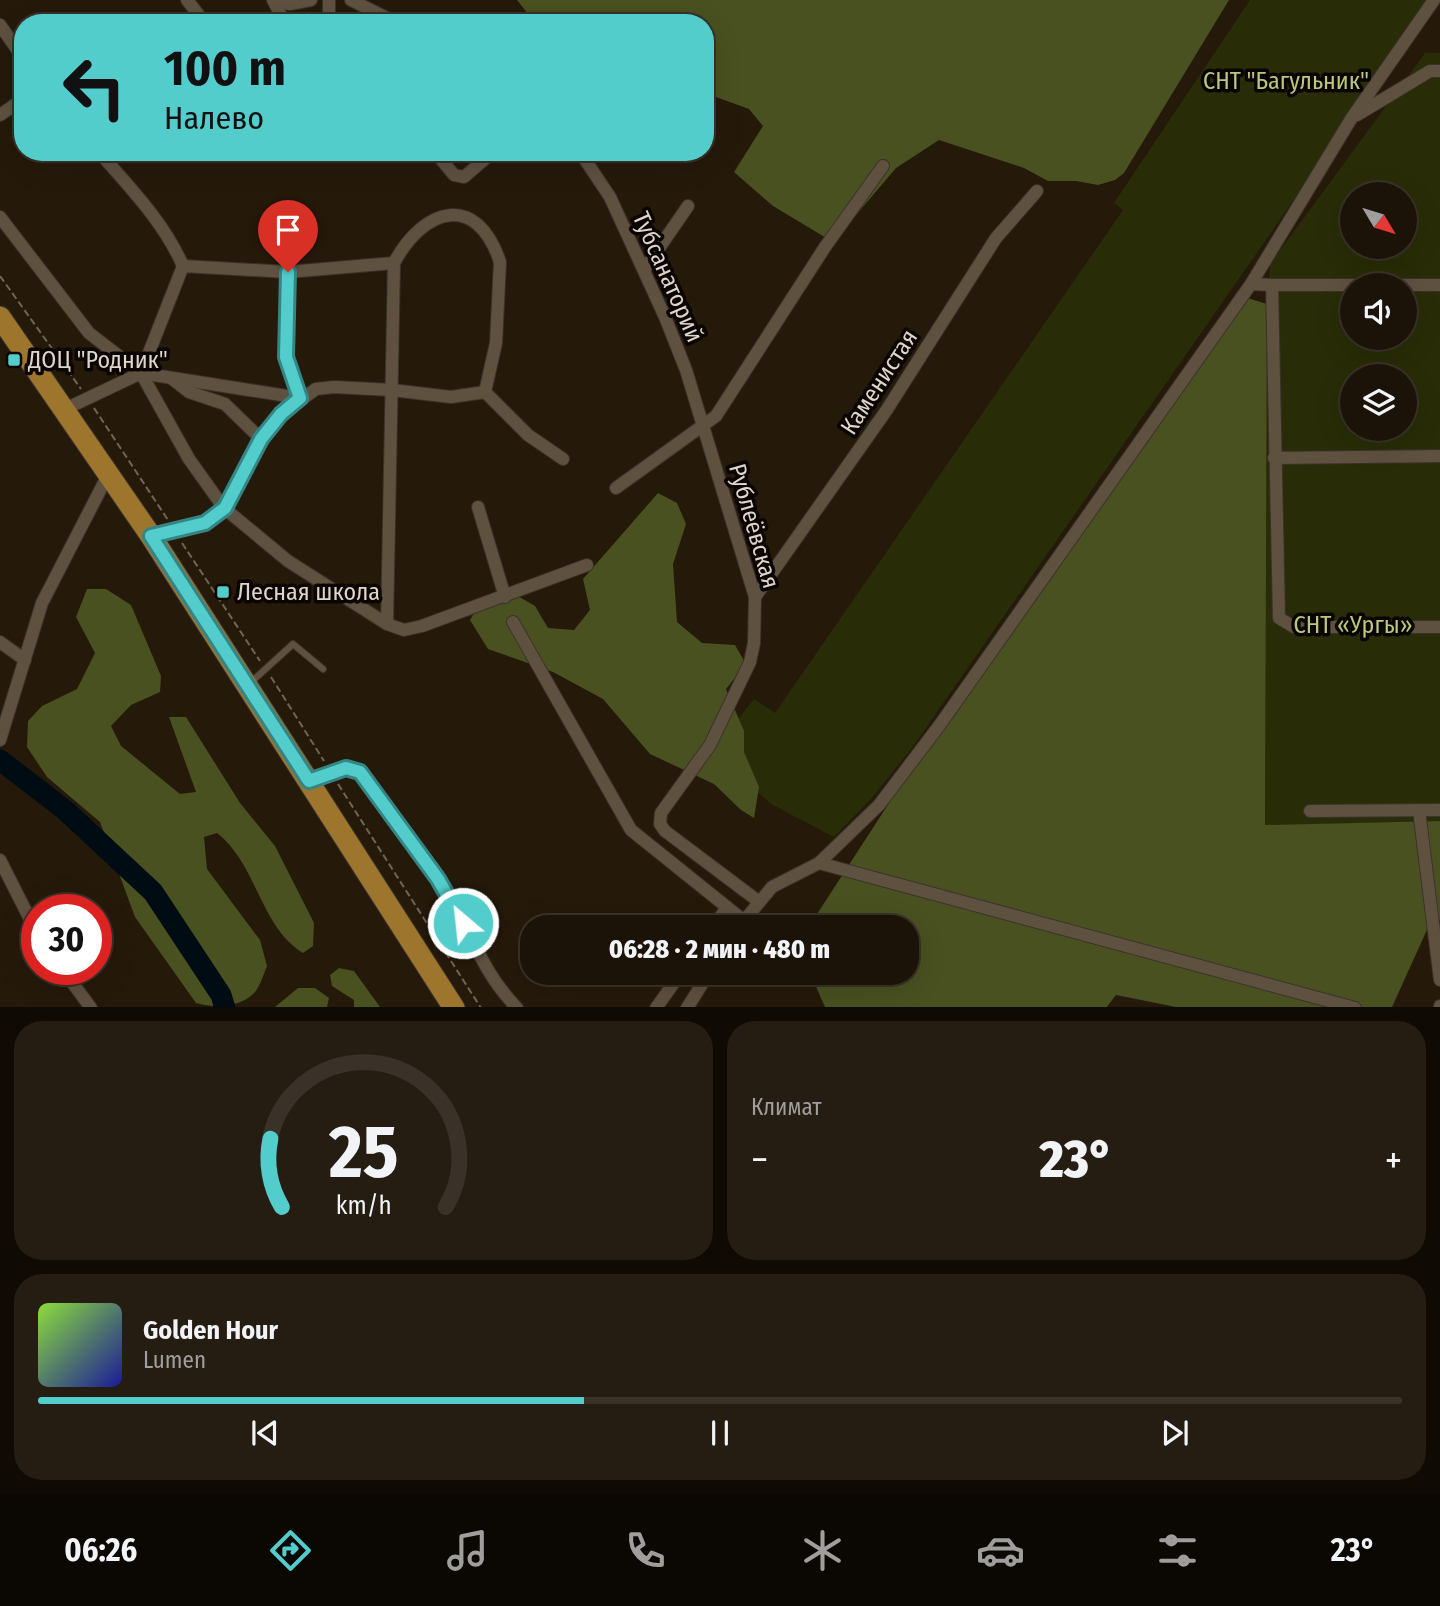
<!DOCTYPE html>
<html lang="ru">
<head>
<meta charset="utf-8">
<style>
  body { margin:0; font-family:"Fira Sans Condensed",sans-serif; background:#251c12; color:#f1f3f6; height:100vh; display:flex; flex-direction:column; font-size:26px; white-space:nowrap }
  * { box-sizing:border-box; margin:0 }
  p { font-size:23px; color:#a09e9c }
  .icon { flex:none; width:38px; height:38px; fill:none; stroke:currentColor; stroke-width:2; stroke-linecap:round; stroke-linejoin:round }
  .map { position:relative; height:1007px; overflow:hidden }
  .side { display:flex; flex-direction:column; gap:14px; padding:14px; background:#0f0a04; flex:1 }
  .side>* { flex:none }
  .hud { position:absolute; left:14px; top:14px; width:700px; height:147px; border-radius:28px; box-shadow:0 7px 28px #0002,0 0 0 2px #3a3229; background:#52cdcc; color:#111; overflow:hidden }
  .needle { width:46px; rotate:128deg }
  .controls { position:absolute; left:1340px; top:182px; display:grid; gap:14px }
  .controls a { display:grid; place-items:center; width:77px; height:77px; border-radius:50%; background:#1c1308; box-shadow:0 7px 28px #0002,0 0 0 2px #3a3229; font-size:35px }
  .speed { position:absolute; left:21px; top:894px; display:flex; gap:14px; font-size:35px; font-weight:700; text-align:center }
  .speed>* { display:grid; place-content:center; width:91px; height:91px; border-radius:50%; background:#1c1308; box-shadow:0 7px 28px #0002,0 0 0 2px #3a3229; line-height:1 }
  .speed .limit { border:10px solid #d22; background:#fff; color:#111 }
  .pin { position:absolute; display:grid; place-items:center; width:60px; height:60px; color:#fff; margin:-72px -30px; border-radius:50% 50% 50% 0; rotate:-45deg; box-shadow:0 0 7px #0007 }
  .pin .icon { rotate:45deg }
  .me { position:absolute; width:77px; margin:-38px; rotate:332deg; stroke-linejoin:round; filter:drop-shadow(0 0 5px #0008) }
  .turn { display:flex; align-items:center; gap:24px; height:147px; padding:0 35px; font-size:32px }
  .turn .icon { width:91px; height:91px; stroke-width:2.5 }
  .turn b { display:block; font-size:49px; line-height:60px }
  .big { font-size:52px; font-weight:800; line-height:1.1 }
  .side .tile { flex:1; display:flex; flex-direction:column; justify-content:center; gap:10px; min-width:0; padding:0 24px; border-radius:28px; background:#251c12 }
  .side .dial { align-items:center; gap:0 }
  .dial svg { height:182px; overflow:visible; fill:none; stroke:#3a3229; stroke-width:7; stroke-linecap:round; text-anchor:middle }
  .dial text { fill:#f1f3f6; stroke:none }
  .song { display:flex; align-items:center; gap:21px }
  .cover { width:84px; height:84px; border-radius:10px; background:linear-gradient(135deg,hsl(90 70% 55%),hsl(240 70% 35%)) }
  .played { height:7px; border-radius:4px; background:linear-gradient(90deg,#52cdcc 40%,#3a3229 40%) }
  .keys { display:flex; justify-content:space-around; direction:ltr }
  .heat { display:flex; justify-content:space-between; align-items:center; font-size:38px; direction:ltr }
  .side .tiles { flex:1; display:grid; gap:14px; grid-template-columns:1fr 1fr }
  .tile:last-child { grid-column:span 2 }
  .trip { position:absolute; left:520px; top:915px; width:399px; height:70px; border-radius:28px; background:#1c1308; box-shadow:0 7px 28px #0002,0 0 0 2px #3a3229; font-weight:800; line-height:70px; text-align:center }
  .tab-bar { display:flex; height:112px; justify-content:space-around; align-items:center; background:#0b0803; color:#a09e9c }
  .tab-bar .icon { width:49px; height:49px }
  .tab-bar .selected { color:#52cdcc }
  .tab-bar b { font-size:32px; color:#f1f3f6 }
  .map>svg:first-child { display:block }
</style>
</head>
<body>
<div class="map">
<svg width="1440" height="1008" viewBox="0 0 1440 1008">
  <rect width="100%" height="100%" fill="#25190a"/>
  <g fill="#282d07" fill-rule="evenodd">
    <polygon points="1250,0 1433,0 912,748 871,799 834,837 771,804 712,752 754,699 775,713 1123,210 1114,203"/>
    <path d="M1425,53H1440V821L1265,826L1267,304L1270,264ZM1353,194H1405V247H1353ZM1353,285H1405V338H1353ZM1353,376H1405V429H1353Z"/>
  </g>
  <g fill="#495121">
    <polygon points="517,0 1229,0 1124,173 1115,180 1098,185 1076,181 1048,181 1024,168 939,140 896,168 833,242 773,206 734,172 763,126 749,109 705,93 705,23 535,23"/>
    <polygon points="1244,297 1267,304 1265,825 1440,821 1440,920 1431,921 1392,1007 1181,1008 1116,995 1106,1008 825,1007 810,973 906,973 906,928 808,928 939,726"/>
    <polygon points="658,493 677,503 686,524 673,564 677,622 702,643 735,645 746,664 726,689 744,731 744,752 759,787 754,818 741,810 714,784 650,754 603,699 553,672 488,649 470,620 480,603 507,590 535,606 548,628 574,630 590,610 583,579"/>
    <path d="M87,589H106L131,605L161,676L160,692L131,705L111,726L121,746L180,794L196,792L169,717H186L240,803L275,846L314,923L313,946L303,953C260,927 257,864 217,833L204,837L207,869L260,940L267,966C264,973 260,986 255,992C241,1008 214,1008 196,1003L135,917L100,822L47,777L27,747L28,721L42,706L77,689L95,653L76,617Z"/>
    <polygon points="339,968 354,971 380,1007 354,1007 354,1000 332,986 330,975"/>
    <polygon points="298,988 315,988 329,998 327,1007 275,1007"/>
  </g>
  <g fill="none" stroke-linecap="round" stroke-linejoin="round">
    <polyline stroke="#000c13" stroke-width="21" points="0,760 65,810 153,892 221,995 225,1008"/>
    <g stroke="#3c322d" stroke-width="8">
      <polyline id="lane" points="249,684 293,644 323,669"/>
    </g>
    <g stroke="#3c322d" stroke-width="14">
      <g id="street">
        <polyline points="187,0 205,23"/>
        <polyline points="273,0 285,23"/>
        <polyline points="329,0 329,23"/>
        <polyline points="351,0 397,23"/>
        <polyline points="274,1 290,4 311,0"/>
        <polyline points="0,25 23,58"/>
        <polyline points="0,115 23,99"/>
        <polyline points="1357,115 1430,71 1440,71"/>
        <path d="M99,152C130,188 164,222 183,266"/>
        <polyline points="435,152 454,175 464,177 493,152"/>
        <polyline points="580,152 610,197 665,317 686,370 755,597 754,643 750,662 710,745 661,813 660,824 665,831 758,901"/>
        <polyline points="0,217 89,333 141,373 189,459 224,508 288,561 387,624 404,630 422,626 587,565"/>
        <polyline points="644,270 688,206"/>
        <polyline points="288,272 286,357 300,398"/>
        <polyline points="1251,284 1272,285 1279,618 1294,627 1440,627"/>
        <polyline points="1272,285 1440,285"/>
        <polyline points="141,373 183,266 288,272 394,263"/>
        <polyline points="171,378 189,392 225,404 261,439"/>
        <polyline points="63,410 141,373 300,398"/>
        <polyline points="1274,458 1440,456"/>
        <polyline points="616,488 716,416 825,247 883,166"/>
        <polyline points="478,507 505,597"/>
        <polyline points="151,536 204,523 224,508 261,439 281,414 316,389 334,387 392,390 451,397 485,392"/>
        <polyline points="755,597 886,411 996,238 1037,191"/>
        <polyline points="513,622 631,830 743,920"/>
        <path d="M387,624L394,263C424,207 477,192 500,262L496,343L485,392L528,435L563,459"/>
        <polyline points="0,642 25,660"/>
        <polyline points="0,740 42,603 108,475"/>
        <path d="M309,781L346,767L361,772C392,815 428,857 454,903C476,944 483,972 517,1008"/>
        <polyline points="1419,810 1440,980"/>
        <polyline points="1310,811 1440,810"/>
        <polyline points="0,860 37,933"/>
        <polyline points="819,863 879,805 939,726 1251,284 1351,119 1434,0"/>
        <polyline points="713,928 727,907"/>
        <polyline points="738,928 772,887 819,863 1355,1008"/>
        <polyline points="63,970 91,1008"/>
        <polyline points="656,1008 681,973"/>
        <polyline points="687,1008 709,973"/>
        <polyline points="1440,1008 1440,1006"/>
      </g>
    </g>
    <g stroke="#3c322d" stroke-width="23">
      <polyline id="primary" points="0,317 151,536 454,1008"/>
    </g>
    <g stroke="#6f6457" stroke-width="2" stroke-dasharray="7 3.5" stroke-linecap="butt">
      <polyline points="0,276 81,389"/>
      <polyline points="94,408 168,520"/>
      <polyline points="182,543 260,661"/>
      <polyline points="271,677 324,761"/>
      <polyline points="338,784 481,1008"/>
    </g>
    <use href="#lane" stroke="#5f5140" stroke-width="6"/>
    <use href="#street" stroke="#5f5140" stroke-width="12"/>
    <use href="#primary" stroke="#9d752d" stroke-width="21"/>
  </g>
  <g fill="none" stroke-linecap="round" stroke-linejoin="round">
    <g stroke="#358585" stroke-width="18">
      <polyline id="route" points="288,272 286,357 300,398 281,414 261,439 225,508 205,523 151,536 309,781 346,768 360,772 438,879 463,923"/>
    </g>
    <use href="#route" stroke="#52cdcc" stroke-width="12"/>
  </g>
  <g fill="#52cdcc" stroke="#0a0502" stroke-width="2.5">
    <rect x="7" y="353" width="14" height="14" rx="3.5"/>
    <rect x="216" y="585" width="14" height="14" rx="3.5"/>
  </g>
  <g text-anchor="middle" stroke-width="7" stroke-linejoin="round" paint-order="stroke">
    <g font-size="24" fill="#bac87c" stroke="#0a0502">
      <text x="1286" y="89">СНТ "Багульник"</text>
      <text x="1353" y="633">СНТ «Ургы»</text>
    </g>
    <g font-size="24" fill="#ded5cb" stroke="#0a0502">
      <text transform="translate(668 277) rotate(66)" y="8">Тубсанаторий</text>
      <text transform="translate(879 382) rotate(-57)" y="8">Каменистая</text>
      <text transform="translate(754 526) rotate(74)" y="8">Рублеёвская</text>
    </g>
    <g font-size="24" fill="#ded5cb" stroke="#0a0502" text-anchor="start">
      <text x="28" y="368">ДОЦ "Родник"</text>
      <text x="237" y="600">Лесная школа</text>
    </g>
  </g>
</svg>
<div class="controls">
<a><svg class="needle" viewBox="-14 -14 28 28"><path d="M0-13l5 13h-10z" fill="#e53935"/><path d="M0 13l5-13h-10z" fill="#a09e9c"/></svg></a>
<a><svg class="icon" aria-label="sound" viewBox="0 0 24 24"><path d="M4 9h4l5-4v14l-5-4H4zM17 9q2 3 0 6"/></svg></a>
<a><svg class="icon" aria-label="layers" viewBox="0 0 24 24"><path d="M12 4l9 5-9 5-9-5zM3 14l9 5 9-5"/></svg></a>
</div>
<div class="speed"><div class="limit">30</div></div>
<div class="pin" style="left:288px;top:272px;background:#d93025"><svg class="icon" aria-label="arrive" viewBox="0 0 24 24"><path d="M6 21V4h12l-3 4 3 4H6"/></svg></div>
<svg class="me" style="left:463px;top:923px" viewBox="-20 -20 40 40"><circle r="17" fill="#52cdcc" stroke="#fff" stroke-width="3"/><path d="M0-11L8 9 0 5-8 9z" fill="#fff"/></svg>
<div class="trip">06:28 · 2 мин · 480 m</div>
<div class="hud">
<div class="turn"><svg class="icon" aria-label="left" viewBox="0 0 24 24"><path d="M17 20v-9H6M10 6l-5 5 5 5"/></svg><div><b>100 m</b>Налево</div></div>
</div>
</div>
<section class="side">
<div class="tiles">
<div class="tile dial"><svg viewBox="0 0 100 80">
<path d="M14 69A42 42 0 1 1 86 69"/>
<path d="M14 69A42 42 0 0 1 9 39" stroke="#52cdcc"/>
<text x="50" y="56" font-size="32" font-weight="700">25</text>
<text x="50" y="72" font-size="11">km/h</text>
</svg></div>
<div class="tile"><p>Климат</p>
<div class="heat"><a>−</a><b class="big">23°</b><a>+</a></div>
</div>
<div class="tile">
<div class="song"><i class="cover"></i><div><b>Golden Hour</b><p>Lumen</p></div></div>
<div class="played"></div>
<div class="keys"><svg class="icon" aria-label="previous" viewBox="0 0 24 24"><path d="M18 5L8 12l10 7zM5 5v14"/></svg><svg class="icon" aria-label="pause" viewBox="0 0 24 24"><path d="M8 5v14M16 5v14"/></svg><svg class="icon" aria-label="next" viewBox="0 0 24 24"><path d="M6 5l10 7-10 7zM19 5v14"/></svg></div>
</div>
</div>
</section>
<nav class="tab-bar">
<b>06:26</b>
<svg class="icon selected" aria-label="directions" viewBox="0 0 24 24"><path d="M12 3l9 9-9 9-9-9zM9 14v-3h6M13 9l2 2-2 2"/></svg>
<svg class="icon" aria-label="music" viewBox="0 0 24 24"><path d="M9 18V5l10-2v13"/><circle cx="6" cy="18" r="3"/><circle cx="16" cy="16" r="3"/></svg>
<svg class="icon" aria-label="phone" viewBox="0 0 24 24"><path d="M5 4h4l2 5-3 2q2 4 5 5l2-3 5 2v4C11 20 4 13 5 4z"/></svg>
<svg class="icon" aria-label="climate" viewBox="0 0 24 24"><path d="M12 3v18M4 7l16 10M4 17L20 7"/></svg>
<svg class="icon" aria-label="car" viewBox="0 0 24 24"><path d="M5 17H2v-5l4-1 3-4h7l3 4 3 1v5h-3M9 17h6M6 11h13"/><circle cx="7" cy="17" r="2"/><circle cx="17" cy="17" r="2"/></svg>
<svg class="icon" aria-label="filters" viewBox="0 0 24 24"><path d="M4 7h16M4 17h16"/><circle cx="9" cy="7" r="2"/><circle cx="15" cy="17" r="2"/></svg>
<b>23°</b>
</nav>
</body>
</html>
